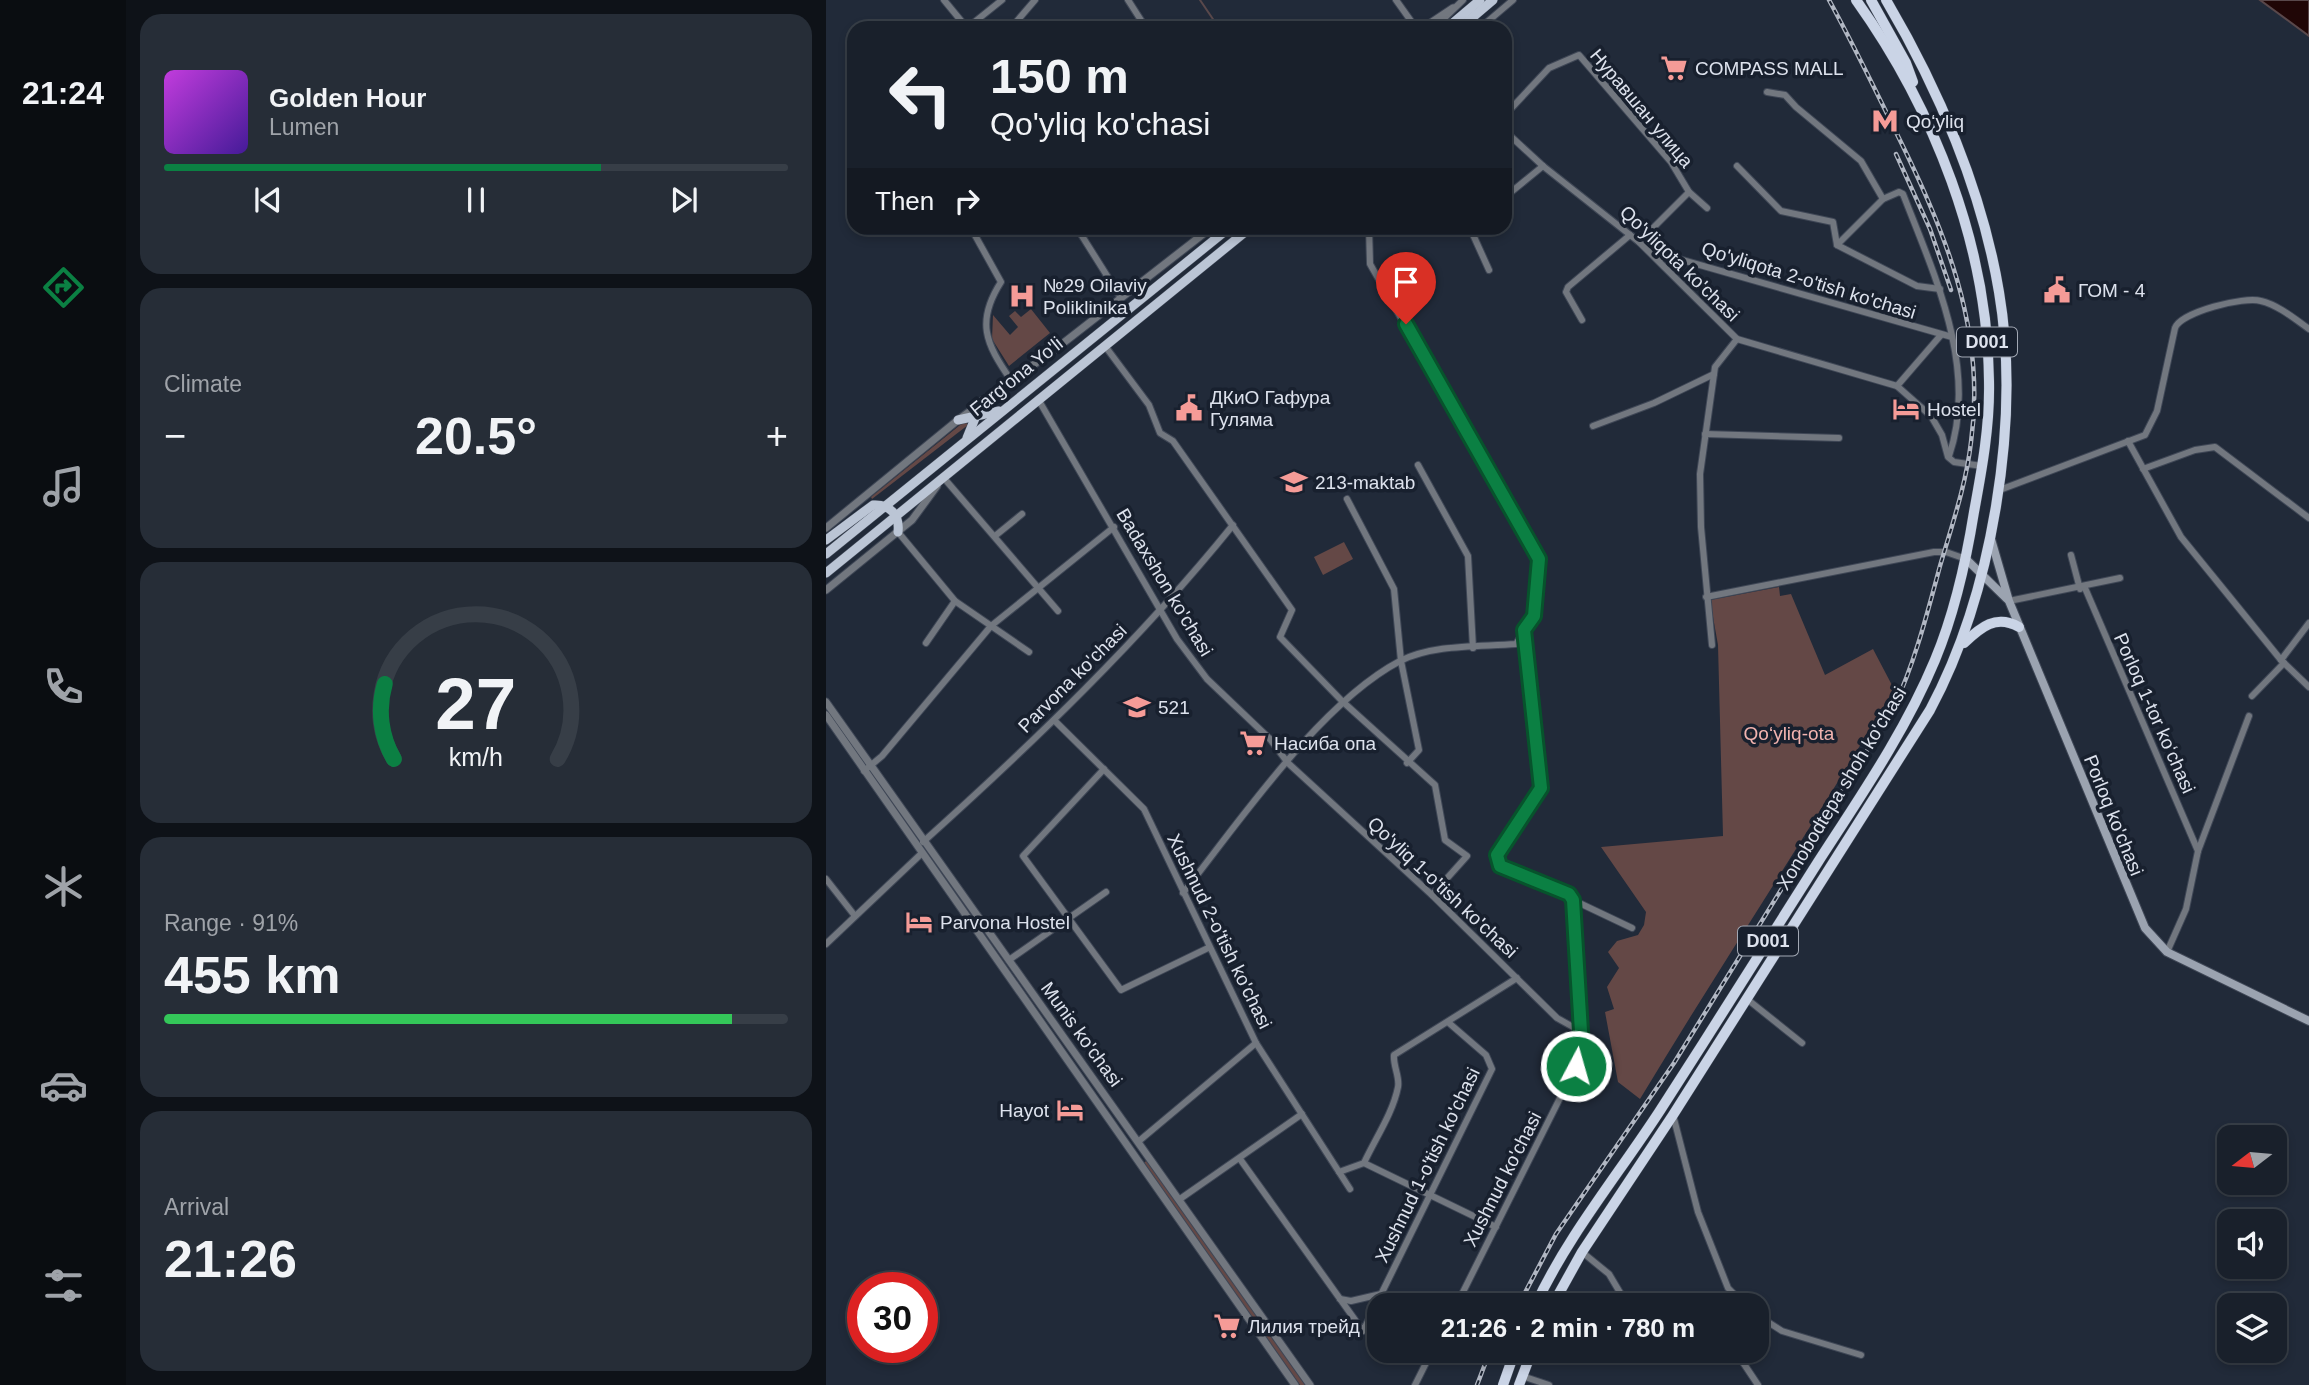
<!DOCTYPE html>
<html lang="en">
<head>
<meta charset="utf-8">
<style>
  body { margin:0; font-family:Helvetica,sans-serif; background:#262d37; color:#f1f3f6; height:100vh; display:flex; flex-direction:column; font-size:26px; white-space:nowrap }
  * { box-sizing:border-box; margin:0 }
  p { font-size:23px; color:#9fa3a9 }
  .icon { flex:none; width:38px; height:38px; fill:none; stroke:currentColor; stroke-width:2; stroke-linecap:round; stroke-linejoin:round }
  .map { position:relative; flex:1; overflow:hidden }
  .details { display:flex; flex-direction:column; gap:14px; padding:14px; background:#0e1218; width:700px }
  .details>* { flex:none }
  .hud { position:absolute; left:21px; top:21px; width:665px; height:214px; border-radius:21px; box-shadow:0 4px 10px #0003,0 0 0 2px #373e47; background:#19202b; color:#f1f3f6; overflow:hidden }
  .needle { width:46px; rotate:254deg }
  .buttons { position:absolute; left:1391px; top:1125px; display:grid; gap:14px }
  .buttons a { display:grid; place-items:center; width:70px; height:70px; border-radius:14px; background:#19202b; box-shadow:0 4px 10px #0003,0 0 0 2px #373e47; font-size:35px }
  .speed { position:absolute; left:21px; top:1272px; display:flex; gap:14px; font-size:35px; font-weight:700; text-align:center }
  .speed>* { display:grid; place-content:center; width:91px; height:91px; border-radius:50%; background:#19202b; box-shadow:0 4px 10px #0003,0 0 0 2px #373e47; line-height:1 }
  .speed .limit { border:10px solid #d22; background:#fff; color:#111 }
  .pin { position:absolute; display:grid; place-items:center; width:60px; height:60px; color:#fff; margin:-72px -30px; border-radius:50% 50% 50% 0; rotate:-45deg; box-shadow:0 0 7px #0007 }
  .pin .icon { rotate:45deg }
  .me { position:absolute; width:77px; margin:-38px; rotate:6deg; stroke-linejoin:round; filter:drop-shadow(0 0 5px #0008) }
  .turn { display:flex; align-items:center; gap:24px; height:147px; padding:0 28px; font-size:32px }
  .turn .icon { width:91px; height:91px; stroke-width:2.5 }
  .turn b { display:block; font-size:49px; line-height:60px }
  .then { display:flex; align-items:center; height:66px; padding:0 28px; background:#0003; gap:14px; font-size:26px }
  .big { font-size:52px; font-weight:700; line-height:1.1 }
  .details .tile { flex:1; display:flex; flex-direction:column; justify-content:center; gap:10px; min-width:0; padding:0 24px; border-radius:21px; background:#262d37 }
  .details .dial { align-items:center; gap:0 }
  .dial svg { height:182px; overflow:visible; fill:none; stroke:#373e47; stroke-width:7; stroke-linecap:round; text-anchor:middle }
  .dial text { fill:#f1f3f6; stroke:none }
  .song { display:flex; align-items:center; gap:21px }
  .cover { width:84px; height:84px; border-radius:10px; background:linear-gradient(135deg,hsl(290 70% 55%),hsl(260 70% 35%)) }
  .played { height:7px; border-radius:4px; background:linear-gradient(90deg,#0b8043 70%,#373e47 70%) }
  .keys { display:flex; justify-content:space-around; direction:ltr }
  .heat { display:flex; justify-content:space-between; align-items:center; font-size:38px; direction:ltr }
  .charge { height:10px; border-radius:5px; background:linear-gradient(90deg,#34c759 91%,#373e47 0) }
  .trip { position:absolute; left:541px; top:1293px; width:402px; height:70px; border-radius:21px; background:#19202b; box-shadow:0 4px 10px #0003,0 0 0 2px #373e47; font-weight:700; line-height:70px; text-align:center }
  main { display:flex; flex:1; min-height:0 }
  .tabs { display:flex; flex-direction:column; width:126px; justify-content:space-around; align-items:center; background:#0a0d11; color:#9fa3a9 }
  .tabs .icon { width:49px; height:49px }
  .tabs .active { color:#0b8043 }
  .tabs b { font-size:32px; color:#f1f3f6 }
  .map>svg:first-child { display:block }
</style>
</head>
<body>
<main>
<nav class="tabs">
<b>21:24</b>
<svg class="icon active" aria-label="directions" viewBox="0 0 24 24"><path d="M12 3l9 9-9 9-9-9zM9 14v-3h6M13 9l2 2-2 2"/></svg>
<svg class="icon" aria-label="music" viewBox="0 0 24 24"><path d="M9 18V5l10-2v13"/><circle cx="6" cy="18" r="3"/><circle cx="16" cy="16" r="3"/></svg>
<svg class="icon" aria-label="phone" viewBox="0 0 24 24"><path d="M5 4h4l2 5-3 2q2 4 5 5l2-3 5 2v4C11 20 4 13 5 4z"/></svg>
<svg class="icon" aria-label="climate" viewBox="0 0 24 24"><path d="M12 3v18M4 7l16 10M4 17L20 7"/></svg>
<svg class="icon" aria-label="car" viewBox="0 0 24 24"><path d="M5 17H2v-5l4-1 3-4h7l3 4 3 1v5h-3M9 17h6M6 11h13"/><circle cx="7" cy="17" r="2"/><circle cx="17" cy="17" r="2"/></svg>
<svg class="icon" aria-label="filters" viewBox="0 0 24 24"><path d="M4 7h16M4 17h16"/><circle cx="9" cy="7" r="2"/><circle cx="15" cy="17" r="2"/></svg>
</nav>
<section class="details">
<div class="tile">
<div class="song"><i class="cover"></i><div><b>Golden Hour</b><p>Lumen</p></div></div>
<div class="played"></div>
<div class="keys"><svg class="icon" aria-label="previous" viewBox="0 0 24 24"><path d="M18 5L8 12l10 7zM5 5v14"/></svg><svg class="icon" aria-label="pause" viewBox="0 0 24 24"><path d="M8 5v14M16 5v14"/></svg><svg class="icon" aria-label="next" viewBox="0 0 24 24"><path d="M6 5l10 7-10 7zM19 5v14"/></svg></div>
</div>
<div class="tile"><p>Climate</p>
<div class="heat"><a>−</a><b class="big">20.5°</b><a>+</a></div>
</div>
<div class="tile dial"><svg viewBox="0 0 100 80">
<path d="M14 69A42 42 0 1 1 86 69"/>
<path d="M14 69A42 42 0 0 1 10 36" stroke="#0b8043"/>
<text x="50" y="56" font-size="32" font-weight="700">27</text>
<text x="50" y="72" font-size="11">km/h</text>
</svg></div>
<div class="tile"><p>Range · 91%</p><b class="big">455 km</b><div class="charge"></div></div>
<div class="tile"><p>Arrival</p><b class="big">21:26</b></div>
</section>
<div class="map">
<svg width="1483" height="1385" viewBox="0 0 1483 1385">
  <rect width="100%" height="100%" fill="#212a39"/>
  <g fill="#644846">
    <polygon points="205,309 224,333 183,366 166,339 167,315 184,335 192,327 183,316 189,311 195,317"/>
    <polygon points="139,421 142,425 46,499 45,497"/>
    <polygon points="518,542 527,559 497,575 488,557"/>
    <path d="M953,587L954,596L965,594L999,675L1047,649L1068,689C986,828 897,961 814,1099L792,1082L779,1012L788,1009L781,987L793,968L782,952L791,941L812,935L818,925L820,912L775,847L897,836L892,645L884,600Z"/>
    <polygon points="321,1160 479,1385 474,1385 318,1163"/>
  </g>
  <polygon fill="#200606" stroke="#59484b" stroke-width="2" points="1434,0 1483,0 1483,36"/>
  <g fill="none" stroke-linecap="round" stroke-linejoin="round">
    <polyline stroke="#59484b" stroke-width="2" points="374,0 393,28"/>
    <g stroke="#3f4756" stroke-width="8">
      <g id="minor">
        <polyline points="118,0 141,28"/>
        <polyline points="302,0 320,28"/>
        <polyline points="570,0 590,28"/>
        <polyline points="141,28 176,0"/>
        <polyline points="185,28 209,0"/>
        <polyline points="608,28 637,0"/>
        <polyline points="654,28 687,0"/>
        <polyline points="941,92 959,95 970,107 1035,161 1057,199"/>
        <polyline points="679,115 723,68 753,55 845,162 863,192 881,208"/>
        <polyline points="679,131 717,166 813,242 911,339 1071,386 1105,416 1116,435 1122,457 1128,462 1156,466"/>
        <polyline points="911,166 955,211 1007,222 1011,245 1091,286 1114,289"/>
        <polyline points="679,197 717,166"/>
        <path d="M145,228L175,282C150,321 159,343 185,380"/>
        <polyline points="251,228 295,298"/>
        <polyline points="543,228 544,264 713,559 707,616 698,630 715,788 671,855 674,866 743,894 747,900 806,928"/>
        <polyline points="644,228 663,270"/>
        <polyline points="813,242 863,192"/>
        <path d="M1011,245L1057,199L1073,192L1077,194C1108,274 1153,369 1123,456"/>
        <polyline points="833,260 839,255 1126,337"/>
        <polyline points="756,320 740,292 742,287 804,235"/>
        <polyline points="279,346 323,405 334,433 347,441 466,610 454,637 516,701 609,785 619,840 641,856 606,895"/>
        <polyline points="1071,386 1115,335"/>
        <polyline points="212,399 351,639 381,679 444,739 462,763 606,895 731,1018 754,1031"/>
        <polyline points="767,426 828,403 888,374"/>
        <polyline points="879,434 1013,438"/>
        <polyline points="1302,441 1355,537 1455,660 1483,687"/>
        <polyline points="592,465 642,556 647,648"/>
        <polyline points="1317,469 1369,450 1389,447 1483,518"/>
        <polyline points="117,477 232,611"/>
        <path d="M1171,491L1319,435L1331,411L1349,328C1355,312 1418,296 1435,301C1452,305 1469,319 1483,329"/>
        <polyline points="521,499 568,589 575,661 593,750 581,763"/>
        <polyline points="72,532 129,601 203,652"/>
        <polyline points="169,536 196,514"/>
        <polyline points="1245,555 1254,589"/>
        <polyline points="1259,588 1372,851"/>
        <polyline points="880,597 1108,552 1120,552 1140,559"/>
        <polyline points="1183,601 1294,578"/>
        <polyline points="100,643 129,601"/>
        <polyline points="886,645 875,527 874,474 889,367 911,339"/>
        <polyline points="1455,660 1483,623"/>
        <polyline points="1426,696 1458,663"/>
        <polyline points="228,720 318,809 430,1043 524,1189"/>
        <polyline points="278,769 197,856 295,990 382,948"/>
        <polyline points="38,771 56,756 165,626 288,527"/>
        <path d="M97,842C206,744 314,640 407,525"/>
        <polyline points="0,879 29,916"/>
        <path d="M357,893C414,821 494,703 574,661C608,644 653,647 690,644L698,631"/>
        <polyline points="0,944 95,854"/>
        <polyline points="1341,952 1360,909 1372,851 1423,716"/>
        <polyline points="183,960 280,892"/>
        <polyline points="921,999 976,1043"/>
        <polyline points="847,1115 872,1212 902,1288 920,1306"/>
        <polyline points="313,1141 430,1043"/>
        <polyline points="414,1159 537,1331 666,1069 660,1055 623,1023"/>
        <polyline points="538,1163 670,1227"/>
        <path d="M513,1172L538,1163C549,1139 567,1113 572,1087C574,1077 567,1066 568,1055L691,978"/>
        <polyline points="354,1199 476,1114"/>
        <polyline points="756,1252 783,1274 802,1306"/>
        <polyline points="514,1299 525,1301 555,1294"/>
        <polyline points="630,1306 750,1066 756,1048 747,900"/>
        <polyline points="931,1315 956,1331 1035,1355"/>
        <polyline points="891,1351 916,1361 932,1385"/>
        <polyline points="916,1361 919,1351"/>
        <polyline points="696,1376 723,1385"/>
        <polyline points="589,1385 606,1351"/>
      </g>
    </g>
    <g stroke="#3f4756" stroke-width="9">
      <g id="tertiary">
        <polyline points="597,28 627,8"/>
        <polyline points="0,528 132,420 236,344 385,228"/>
        <polyline points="0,590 86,520 111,486"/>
        <polyline points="0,702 484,1385"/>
        <polyline points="0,715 469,1385"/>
      </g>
    </g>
    <g stroke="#3f4756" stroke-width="10">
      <g id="secondary">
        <polyline points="1165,539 1183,601 1319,928 1341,952 1483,1021"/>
        <polyline points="1140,559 1181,599"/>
      </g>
    </g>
    <g stroke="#3f4756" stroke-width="10">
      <g id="primary">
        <polyline points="621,28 654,0"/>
        <polyline points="634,28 667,0"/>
        <polyline points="132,420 173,411"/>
        <polyline points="141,438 156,401"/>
        <path d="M0,540L47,505C64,504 74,515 72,532"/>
        <polyline points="0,554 403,228"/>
        <polyline points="0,573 424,228"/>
      </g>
    </g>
    <g stroke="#3f4756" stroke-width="11">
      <g id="trunk">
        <polyline points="1045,0 1080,63 1087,82"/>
        <path d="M1138,643C1155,627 1170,614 1193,627"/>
        <path d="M709,1306C742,1235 793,1174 835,1109C888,1027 940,944 992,862C1034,797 1079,732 1109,660C1129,612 1140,562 1148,512C1156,469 1164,425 1163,381C1162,246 1108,109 1030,0"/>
        <path d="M726,1306L756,1252L847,1115L1104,710C1166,594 1195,422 1173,292C1156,190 1112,88 1060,0"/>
        <polyline points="677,1385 689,1351"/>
        <polyline points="693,1385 706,1351"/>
      </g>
    </g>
    <use href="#minor" stroke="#72777f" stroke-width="6"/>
    <use href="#tertiary" stroke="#72777f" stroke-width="7"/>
    <use href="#secondary" stroke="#9ba3b0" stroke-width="8"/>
    <use href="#primary" stroke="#bbc5d5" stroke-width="9"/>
    <use href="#trunk" stroke="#cad4e6" stroke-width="10"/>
    <g stroke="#b1b7c3" stroke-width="4.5">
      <g id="rail">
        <polyline points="1070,154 1104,229 1125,290"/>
        <path d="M692,1306L730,1234L848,1063L1068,707C1089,662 1101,614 1114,566C1126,525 1140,485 1145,442C1161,328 1117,227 1068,128C1047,85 1026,42 1003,0"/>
        <polyline points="651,1385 664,1351"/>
      </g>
    </g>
    <use href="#rail" stroke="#18202e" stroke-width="2" stroke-dasharray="5" stroke-linecap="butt"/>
  </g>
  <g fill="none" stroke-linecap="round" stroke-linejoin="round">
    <g stroke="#07532c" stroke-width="18">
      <polyline id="route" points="580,324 713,559 708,616 698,630 715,788 671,855 674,866 743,894 747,900 756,1048 750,1066"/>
    </g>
    <use href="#route" stroke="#0b8043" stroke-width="12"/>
  </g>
  <defs>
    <g id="supermarket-bare" transform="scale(2.1)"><path d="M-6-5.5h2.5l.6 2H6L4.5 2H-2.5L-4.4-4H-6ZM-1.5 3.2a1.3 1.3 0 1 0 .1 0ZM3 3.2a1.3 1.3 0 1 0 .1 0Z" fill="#f59b97" stroke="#18202e" stroke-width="2.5" paint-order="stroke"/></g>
    <g id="metro-bare" transform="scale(2.1)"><path d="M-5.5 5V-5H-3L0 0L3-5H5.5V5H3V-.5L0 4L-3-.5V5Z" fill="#f59b97" stroke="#18202e" stroke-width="2.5" paint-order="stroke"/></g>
    <g id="civic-bare" transform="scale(2.1)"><path d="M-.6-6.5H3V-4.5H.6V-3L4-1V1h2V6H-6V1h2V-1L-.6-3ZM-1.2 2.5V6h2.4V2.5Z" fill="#f59b97" stroke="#18202e" stroke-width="2.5" paint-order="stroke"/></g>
    <g id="hospital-bare" transform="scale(2.1)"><path d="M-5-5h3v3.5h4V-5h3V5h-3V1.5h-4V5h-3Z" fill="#f59b97" stroke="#18202e" stroke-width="2.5" paint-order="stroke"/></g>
    <g id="hotel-bare" transform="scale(2.1)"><path d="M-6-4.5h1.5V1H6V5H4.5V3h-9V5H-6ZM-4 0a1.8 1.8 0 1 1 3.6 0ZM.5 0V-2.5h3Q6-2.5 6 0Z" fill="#f59b97" stroke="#18202e" stroke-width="2.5" paint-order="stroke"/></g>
    <g id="school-bare" transform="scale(2.1)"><path d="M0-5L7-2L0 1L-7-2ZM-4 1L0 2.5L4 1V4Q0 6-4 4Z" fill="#f59b97" stroke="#18202e" stroke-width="2.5" paint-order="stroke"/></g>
  </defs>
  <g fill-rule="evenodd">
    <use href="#supermarket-bare" x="848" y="68"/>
    <use href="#metro-bare" x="1059" y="121"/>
    <use href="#civic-bare" x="1231" y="290"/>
    <use href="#hospital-bare" x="196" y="296"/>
    <use href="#civic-bare" x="363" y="408"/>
    <use href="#hotel-bare" x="1080" y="409"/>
    <use href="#school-bare" x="468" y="482"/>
    <use href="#school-bare" x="311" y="707"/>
    <use href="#supermarket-bare" x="427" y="743"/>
    <use href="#hotel-bare" x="93" y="922"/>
    <use href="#hotel-bare" x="244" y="1110"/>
    <use href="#supermarket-bare" x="401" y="1326"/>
  </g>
  <g text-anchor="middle" stroke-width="7" stroke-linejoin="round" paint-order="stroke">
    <g fill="#18202e" stroke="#a2a8b4" stroke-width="2">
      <rect x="1131" y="327.5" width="60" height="29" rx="5"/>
      <rect x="912" y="926.5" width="60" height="29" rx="5"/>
    </g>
    <g font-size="18" font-weight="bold" fill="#dde2ed">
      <text x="1161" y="348">D001</text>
      <text x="942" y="947">D001</text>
    </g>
    <g font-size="19" fill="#dde2ed" stroke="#18202e" text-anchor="start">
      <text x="869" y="75">COMPASS MALL</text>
      <text x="1080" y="128">Qo‘yliq</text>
      <text x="217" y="292">№29 Oilaviy<tspan x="217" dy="22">Poliklinika</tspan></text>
      <text x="1252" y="297">ГОМ - 4</text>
      <text x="384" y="404">ДКиО Гафура<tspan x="384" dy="22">Гуляма</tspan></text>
      <text x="1101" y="416">Hostel</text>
      <text x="489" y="489">213-maktab</text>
      <text x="332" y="714">521</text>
      <text x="448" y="750">Насиба опа</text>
      <text x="114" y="929">Parvona Hostel</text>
      <text x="223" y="1117" text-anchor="end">Hayot</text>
      <text x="422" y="1333">Лилия трейд</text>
    </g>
    <g font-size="19" fill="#dde2ed" stroke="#18202e">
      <text transform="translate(816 108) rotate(50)" y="7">Нуравшан улица</text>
      <text transform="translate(854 263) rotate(44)" y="7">Qo'yliqota ko'chasi</text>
      <text transform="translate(983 280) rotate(17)" y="7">Qo'yliqota 2-o'tish ko'chasi</text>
      <text transform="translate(190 376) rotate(-39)" y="7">Farg'ona Yo'li</text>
      <text transform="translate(339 582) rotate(59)" y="7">Badaxshon ko'chasi</text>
      <text transform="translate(246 678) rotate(-45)" y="7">Parvona ko'chasi</text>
      <text transform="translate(1329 713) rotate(66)" y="7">Porloq 1-tor koʻchasi</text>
      <text transform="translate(1015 788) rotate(-59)" y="7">Xonobodtepa shoh ko'chasi</text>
      <text transform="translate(1288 815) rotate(68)" y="7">Porloq ko'chasi</text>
      <text transform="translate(617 887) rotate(43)" y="7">Qo'yliq 1-o'tish ko'chasi</text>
      <text transform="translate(394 931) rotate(64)" y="7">Xushnud 2-o'tish ko'chasi</text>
      <text transform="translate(256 1034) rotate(54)" y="7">Munis ko'chasi</text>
      <text transform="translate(601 1165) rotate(-64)" y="7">Xushnud 1-o'tish ko'chasi</text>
      <text transform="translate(676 1179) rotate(-63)" y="7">Xushnud ko'chasi</text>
    </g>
    <g font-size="19" fill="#f2b3af" stroke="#18202e">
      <text x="963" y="740">Qo‘yliq-ota</text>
    </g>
  </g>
</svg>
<div class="buttons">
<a><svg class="needle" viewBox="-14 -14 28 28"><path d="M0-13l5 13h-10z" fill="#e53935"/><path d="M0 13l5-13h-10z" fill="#9fa3a9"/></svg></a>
<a><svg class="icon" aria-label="sound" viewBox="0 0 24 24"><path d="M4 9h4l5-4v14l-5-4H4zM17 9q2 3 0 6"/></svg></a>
<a><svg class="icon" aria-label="layers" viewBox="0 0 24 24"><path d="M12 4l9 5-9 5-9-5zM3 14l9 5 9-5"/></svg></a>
</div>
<div class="speed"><div class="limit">30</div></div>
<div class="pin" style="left:580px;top:324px;background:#d93025"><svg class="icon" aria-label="arrive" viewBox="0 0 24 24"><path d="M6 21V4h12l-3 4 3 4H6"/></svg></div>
<svg class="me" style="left:750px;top:1066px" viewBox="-20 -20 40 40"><circle r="17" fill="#0b8043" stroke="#fff" stroke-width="3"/><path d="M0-11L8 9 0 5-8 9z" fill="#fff"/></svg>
<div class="trip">21:26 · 2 min · 780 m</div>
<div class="hud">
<div class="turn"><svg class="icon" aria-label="left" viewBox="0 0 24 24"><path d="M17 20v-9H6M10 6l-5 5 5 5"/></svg><div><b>150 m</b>Qo'yliq ko'chasi</div></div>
<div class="then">Then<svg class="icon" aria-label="right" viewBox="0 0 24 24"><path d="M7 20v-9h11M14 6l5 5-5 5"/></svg></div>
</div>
</div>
</main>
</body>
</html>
